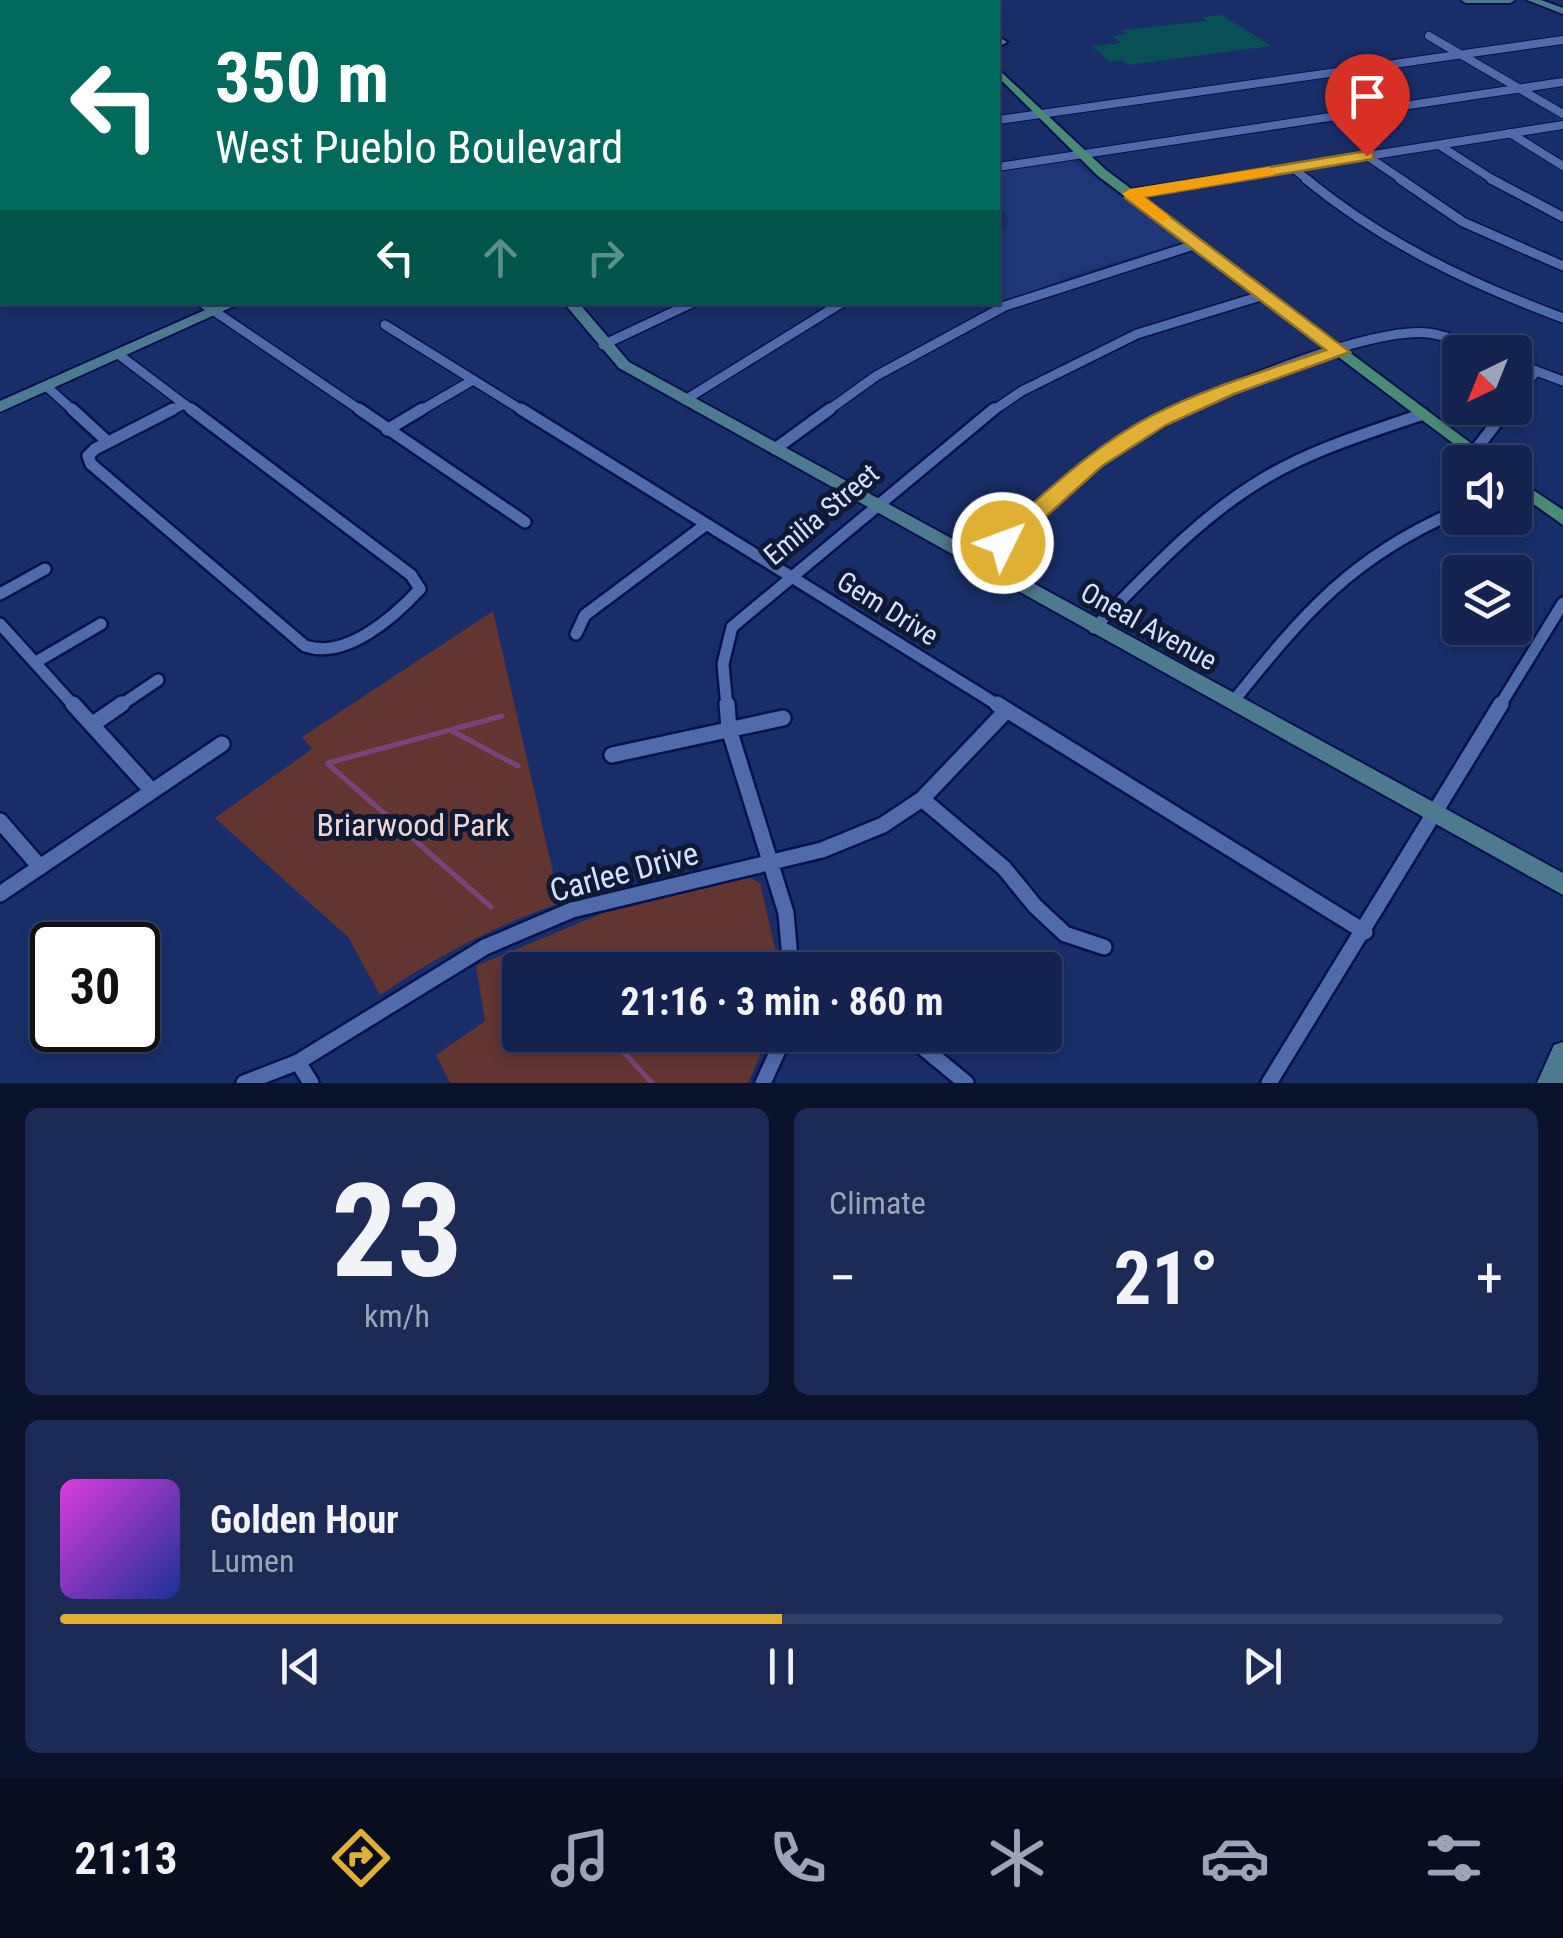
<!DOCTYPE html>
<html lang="en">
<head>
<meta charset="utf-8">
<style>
  body { margin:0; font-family:"Roboto Condensed",sans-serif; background:#1c2a56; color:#f1f3f6; height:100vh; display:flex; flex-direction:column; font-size:38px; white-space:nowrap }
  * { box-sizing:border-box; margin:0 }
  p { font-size:32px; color:#9da4b7 }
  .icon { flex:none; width:55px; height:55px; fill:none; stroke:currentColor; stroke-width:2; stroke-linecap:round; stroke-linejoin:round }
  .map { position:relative; height:1083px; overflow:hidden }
  .sheet { display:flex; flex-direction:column; gap:25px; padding:25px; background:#0a132b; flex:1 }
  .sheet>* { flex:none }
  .hud { position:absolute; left:0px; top:0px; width:1000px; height:305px; box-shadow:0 5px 15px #0003,0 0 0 2px #323f66; background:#00695c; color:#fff; overflow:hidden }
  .needle { width:65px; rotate:223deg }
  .tools { position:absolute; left:1442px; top:335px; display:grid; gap:20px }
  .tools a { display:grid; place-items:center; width:90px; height:90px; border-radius:10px; background:#13224f; box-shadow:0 5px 15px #0003,0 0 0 2px #323f66; font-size:50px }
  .speed { position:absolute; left:30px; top:922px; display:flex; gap:20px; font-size:50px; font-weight:700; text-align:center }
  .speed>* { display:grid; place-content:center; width:130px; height:130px; border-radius:50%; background:#13224f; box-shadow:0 5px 15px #0003,0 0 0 2px #323f66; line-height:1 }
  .speed .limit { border:5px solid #111; border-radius:15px; background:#fff; color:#111 }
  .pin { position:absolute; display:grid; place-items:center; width:85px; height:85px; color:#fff; margin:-102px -42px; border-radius:50% 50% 50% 0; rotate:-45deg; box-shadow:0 0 10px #0007 }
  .pin .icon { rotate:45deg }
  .me { position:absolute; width:110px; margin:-55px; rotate:48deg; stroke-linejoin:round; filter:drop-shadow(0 0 8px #0008) }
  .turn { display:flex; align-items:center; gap:35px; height:210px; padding:0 50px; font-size:45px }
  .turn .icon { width:130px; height:130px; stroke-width:2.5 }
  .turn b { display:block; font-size:70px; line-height:85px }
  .lanes { display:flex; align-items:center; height:95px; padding:0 50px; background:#0003; justify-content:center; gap:50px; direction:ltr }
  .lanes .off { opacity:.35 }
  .big { font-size:75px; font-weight:700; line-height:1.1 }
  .sheet .card { flex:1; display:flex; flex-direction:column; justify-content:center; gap:15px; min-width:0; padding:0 35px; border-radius:15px; background:#1c2a56 }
  .sheet .dial { align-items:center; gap:0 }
  .dial b { font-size:130px; line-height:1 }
  .song { display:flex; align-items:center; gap:30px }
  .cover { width:120px; height:120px; border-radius:15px; background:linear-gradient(135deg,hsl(300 70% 55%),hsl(230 70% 35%)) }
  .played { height:10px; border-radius:5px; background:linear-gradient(90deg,#e0b034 50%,#323f66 50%) }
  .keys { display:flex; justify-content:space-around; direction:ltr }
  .heat { display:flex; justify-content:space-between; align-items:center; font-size:55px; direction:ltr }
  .sheet .tiles { flex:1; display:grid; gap:25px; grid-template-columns:1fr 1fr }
  .card:last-child { grid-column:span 2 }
  .trip { position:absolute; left:502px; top:952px; width:560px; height:100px; border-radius:10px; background:#13224f; box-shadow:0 5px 15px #0003,0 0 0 2px #323f66; font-weight:700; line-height:100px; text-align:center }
  .tab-bar { display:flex; height:160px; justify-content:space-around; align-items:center; background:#080e20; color:#9da4b7 }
  .tab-bar .icon { width:70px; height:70px }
  .tab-bar .on { color:#e0b034 }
  .tab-bar b { font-size:45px; color:#f1f3f6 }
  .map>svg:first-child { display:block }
</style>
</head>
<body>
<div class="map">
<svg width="1563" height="1083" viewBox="0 0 1563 1083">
  <rect width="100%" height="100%" fill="#192e69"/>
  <polygon fill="#1f3778" points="1070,159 1183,242 1082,272 1006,301 998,295 998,235 1007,226 1008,217 998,205 998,171"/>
  <g fill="#633531">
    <path d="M493,611L560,903C494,926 437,956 380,995L348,937L215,818L312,749L302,737Z"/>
    <polygon points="749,877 760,883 780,970 520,970 520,1035 769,1035 748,1083 450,1083 436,1055 485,1021 476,966 603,913"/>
  </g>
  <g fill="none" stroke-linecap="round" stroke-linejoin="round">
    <polyline stroke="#7a447b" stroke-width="2.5" points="633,2 639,0"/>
    <g stroke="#7a447b" stroke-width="5">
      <polyline points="452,731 518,766"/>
      <polyline points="328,763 502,716"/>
      <polyline points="328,764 491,907"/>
      <polyline points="537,956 549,970"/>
      <polyline points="608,1035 652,1083"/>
    </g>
  </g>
  <polygon fill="#094f56" points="1222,15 1271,46 1128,65 1122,60 1110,62 1092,46 1121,43 1112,36 1127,34 1122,30 1207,21 1202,17"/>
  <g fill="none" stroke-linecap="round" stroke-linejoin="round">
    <g stroke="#05124b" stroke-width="10">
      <g id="street-far3">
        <polyline points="507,0 513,2"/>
        <polyline points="198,2 207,0"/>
        <polyline points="358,2 366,0"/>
        <polyline points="542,2 549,0"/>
        <polyline points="1429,36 1563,114"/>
        <polyline points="998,120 1563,40"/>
        <polyline points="1510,133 1563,166"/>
        <polyline points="1439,145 1495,181"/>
        <polyline points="1367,156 1404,181"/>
        <polyline points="998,167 1563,82"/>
        <polyline points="1293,168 1309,181"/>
        <polyline points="1209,181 1563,125"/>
      </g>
    </g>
    <g stroke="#05124b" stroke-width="12">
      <g id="street-far2">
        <path d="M1306,179C1384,243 1469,283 1563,318"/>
        <polyline points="1400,179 1463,222 1563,266"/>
        <polyline points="1491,179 1563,217"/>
        <polyline points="1130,194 1225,179"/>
        <polyline points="201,302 363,412"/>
        <polyline points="385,325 525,412"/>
        <polyline points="603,345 694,302"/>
        <polyline points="118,354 184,404"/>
        <polyline points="1515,363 1563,381"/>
        <polyline points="46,386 75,412"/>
        <polyline points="1515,398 1536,371"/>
        <polyline points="685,400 843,302"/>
        <polyline points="184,404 195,412"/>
        <polyline points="168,412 184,404"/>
        <polyline points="418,412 473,380"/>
        <polyline points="826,412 876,376 1005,306 1197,244"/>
        <polyline points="991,412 1022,391 1137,334 1264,295"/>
        <path d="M1175,412C1230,386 1371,327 1428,333C1448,335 1469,346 1488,352"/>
        <polyline points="1505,412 1508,408"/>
      </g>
    </g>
    <g stroke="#05124b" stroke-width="16">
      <g id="street-far1">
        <polyline points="72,409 108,442"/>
        <path d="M173,409L95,449L88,456L91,464L305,646C346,660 394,617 420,589L411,575L191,409"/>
        <polyline points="359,409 525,522"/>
        <polyline points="521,409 1001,707"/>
        <polyline points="387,430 422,409"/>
        <polyline points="775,449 830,409"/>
        <polyline points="1474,452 1507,409"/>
        <polyline points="980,563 1094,461 1181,409"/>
        <polyline points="0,594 45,569"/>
        <polyline points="0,624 75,707"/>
        <path d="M1094,628C1146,576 1197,519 1260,481C1310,450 1368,433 1423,414"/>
        <polyline points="576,634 585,615 704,526"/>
        <polyline points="36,662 101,624"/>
        <path d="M1232,703C1304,613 1352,556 1460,510"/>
        <polyline points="118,707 158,680"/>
        <polyline points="727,707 723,664 732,627 994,409"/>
        <polyline points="1499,707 1563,603"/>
      </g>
    </g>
    <g stroke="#05124b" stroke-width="20">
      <g id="street">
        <polyline points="73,704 152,791"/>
        <polyline points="727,704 729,729 786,913 791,970"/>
        <polyline points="997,704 1365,932"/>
        <polyline points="93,724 122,704"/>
        <polyline points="612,755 783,718"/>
        <polyline points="922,799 1004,868 1035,906 1065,934 1104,947"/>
        <polyline points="0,821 40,867"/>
        <polyline points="0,894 222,744"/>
        <polyline points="908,1035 966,1083"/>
        <polyline points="298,1062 311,1083"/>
        <polyline points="244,1083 298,1062 485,947 572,910 822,850 883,825 922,799 1006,711"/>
        <polyline points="763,1083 785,1035"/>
        <polyline points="1269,1083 1501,704"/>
      </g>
    </g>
    <g stroke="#05124b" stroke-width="4">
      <g id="secondary">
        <polygon points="1461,0 1515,0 1510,3 1466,3"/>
        <polygon points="1527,0 1541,0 1563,8 1563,14"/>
        <polygon points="0,147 2,148 2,154 0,155"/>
        <polygon points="223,302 243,302 0,412 0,401"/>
        <polygon points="563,302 578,302 629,362 1563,873 1563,895 619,368"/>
        <polygon points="1563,1042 1563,1083 1537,1083 1554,1045"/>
      </g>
    </g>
    <g stroke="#05124b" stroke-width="4">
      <g id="primary">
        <polygon points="921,0 932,0 934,2 923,2"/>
        <polygon points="998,40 1002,39 1007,42 998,47"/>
        <polygon points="998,69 1106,170 1496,462 1478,462 1098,176 998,77"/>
        <polygon points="1515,478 1563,510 1563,525 1515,491"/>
      </g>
    </g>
    <use href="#street-far3" stroke="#506aaa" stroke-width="8"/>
    <use href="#street-far2" stroke="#506aaa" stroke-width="9"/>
    <use href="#street-far1" stroke="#506aaa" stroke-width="11"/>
    <use href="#street" stroke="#506aaa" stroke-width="15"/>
    <use href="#secondary" fill="#4e7a90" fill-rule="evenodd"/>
    <use href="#primary" fill="#4b8b76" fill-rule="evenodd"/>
  </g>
  <path fill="#e0b034" stroke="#927222" stroke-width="2.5" d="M1367,151L1373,153V159L1144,197L1350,352L1234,394L1166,425L1102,466L1011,548H995L992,543L995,537C1045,493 1093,446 1153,415C1208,387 1268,370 1326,350L1125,198V191Z"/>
  <polygon fill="#f59e0b" points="1269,167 1276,172 1274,175 1144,197 1170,217 1162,222 1122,194 1130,189"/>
  <g text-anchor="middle" stroke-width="10" stroke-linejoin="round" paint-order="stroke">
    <g font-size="28" fill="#d4e1fe" stroke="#0f1934">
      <text transform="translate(821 514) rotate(-40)" y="10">Emilia Street</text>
      <text transform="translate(888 608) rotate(32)" y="10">Gem Drive</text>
      <text transform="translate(1149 626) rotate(29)" y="10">Oneal Avenue</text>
    </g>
    <g font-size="32" fill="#efd7d4" stroke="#0f1934">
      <text x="413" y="836">Briarwood Park</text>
    </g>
    <g font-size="32" fill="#d4e1fe" stroke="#0f1934">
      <text transform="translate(624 872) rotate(-15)" y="11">Carlee Drive</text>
    </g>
  </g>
</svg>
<div class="tools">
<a><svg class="needle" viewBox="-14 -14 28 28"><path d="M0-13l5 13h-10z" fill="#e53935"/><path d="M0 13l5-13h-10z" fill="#9da4b7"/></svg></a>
<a><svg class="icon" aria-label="sound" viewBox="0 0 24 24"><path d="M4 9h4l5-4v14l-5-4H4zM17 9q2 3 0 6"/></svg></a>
<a><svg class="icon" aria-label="layers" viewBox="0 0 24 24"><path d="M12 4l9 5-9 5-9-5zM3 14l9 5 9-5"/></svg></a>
</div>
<div class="speed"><div class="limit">30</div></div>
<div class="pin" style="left:1367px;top:156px;background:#d93025"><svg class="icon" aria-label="arrive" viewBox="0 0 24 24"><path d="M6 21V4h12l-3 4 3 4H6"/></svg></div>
<svg class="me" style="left:1003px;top:543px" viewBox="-20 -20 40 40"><circle r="17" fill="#e0b034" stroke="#fff" stroke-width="3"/><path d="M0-11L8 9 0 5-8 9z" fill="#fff"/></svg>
<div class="trip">21:16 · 3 min · 860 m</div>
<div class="hud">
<div class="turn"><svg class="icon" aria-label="left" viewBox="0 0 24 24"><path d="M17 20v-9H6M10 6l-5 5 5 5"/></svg><div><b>350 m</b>West Pueblo Boulevard</div></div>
<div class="lanes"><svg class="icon" aria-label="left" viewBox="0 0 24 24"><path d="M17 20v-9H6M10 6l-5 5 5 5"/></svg><svg class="icon off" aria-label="ahead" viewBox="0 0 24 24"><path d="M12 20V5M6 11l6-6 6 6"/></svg><svg class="icon off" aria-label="right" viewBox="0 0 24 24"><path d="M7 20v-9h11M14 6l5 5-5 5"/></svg></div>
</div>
</div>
<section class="sheet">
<div class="tiles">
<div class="card dial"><b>23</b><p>km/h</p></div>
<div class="card"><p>Climate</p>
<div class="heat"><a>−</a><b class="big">21°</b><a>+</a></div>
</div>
<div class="card">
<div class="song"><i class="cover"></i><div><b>Golden Hour</b><p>Lumen</p></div></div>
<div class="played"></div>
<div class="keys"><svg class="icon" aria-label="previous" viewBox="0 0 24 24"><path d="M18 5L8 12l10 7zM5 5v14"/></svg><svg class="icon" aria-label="pause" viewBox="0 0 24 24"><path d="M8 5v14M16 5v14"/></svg><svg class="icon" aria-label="next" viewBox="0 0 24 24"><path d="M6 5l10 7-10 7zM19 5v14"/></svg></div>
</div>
</div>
</section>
<nav class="tab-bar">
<b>21:13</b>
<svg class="icon on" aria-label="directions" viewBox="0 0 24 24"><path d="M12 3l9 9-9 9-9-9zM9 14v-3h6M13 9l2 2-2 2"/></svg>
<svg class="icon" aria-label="music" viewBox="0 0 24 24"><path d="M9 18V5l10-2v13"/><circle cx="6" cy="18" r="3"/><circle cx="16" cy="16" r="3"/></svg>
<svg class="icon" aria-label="phone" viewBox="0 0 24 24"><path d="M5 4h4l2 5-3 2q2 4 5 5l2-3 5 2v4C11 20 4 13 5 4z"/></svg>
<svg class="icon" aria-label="climate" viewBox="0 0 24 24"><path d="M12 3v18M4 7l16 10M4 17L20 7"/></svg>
<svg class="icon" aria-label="car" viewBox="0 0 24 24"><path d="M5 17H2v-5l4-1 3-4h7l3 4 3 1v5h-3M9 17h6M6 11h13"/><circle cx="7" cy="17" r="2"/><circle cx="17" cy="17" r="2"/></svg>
<svg class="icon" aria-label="filters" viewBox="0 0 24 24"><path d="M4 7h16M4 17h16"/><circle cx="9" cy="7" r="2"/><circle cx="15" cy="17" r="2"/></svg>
</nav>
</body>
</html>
